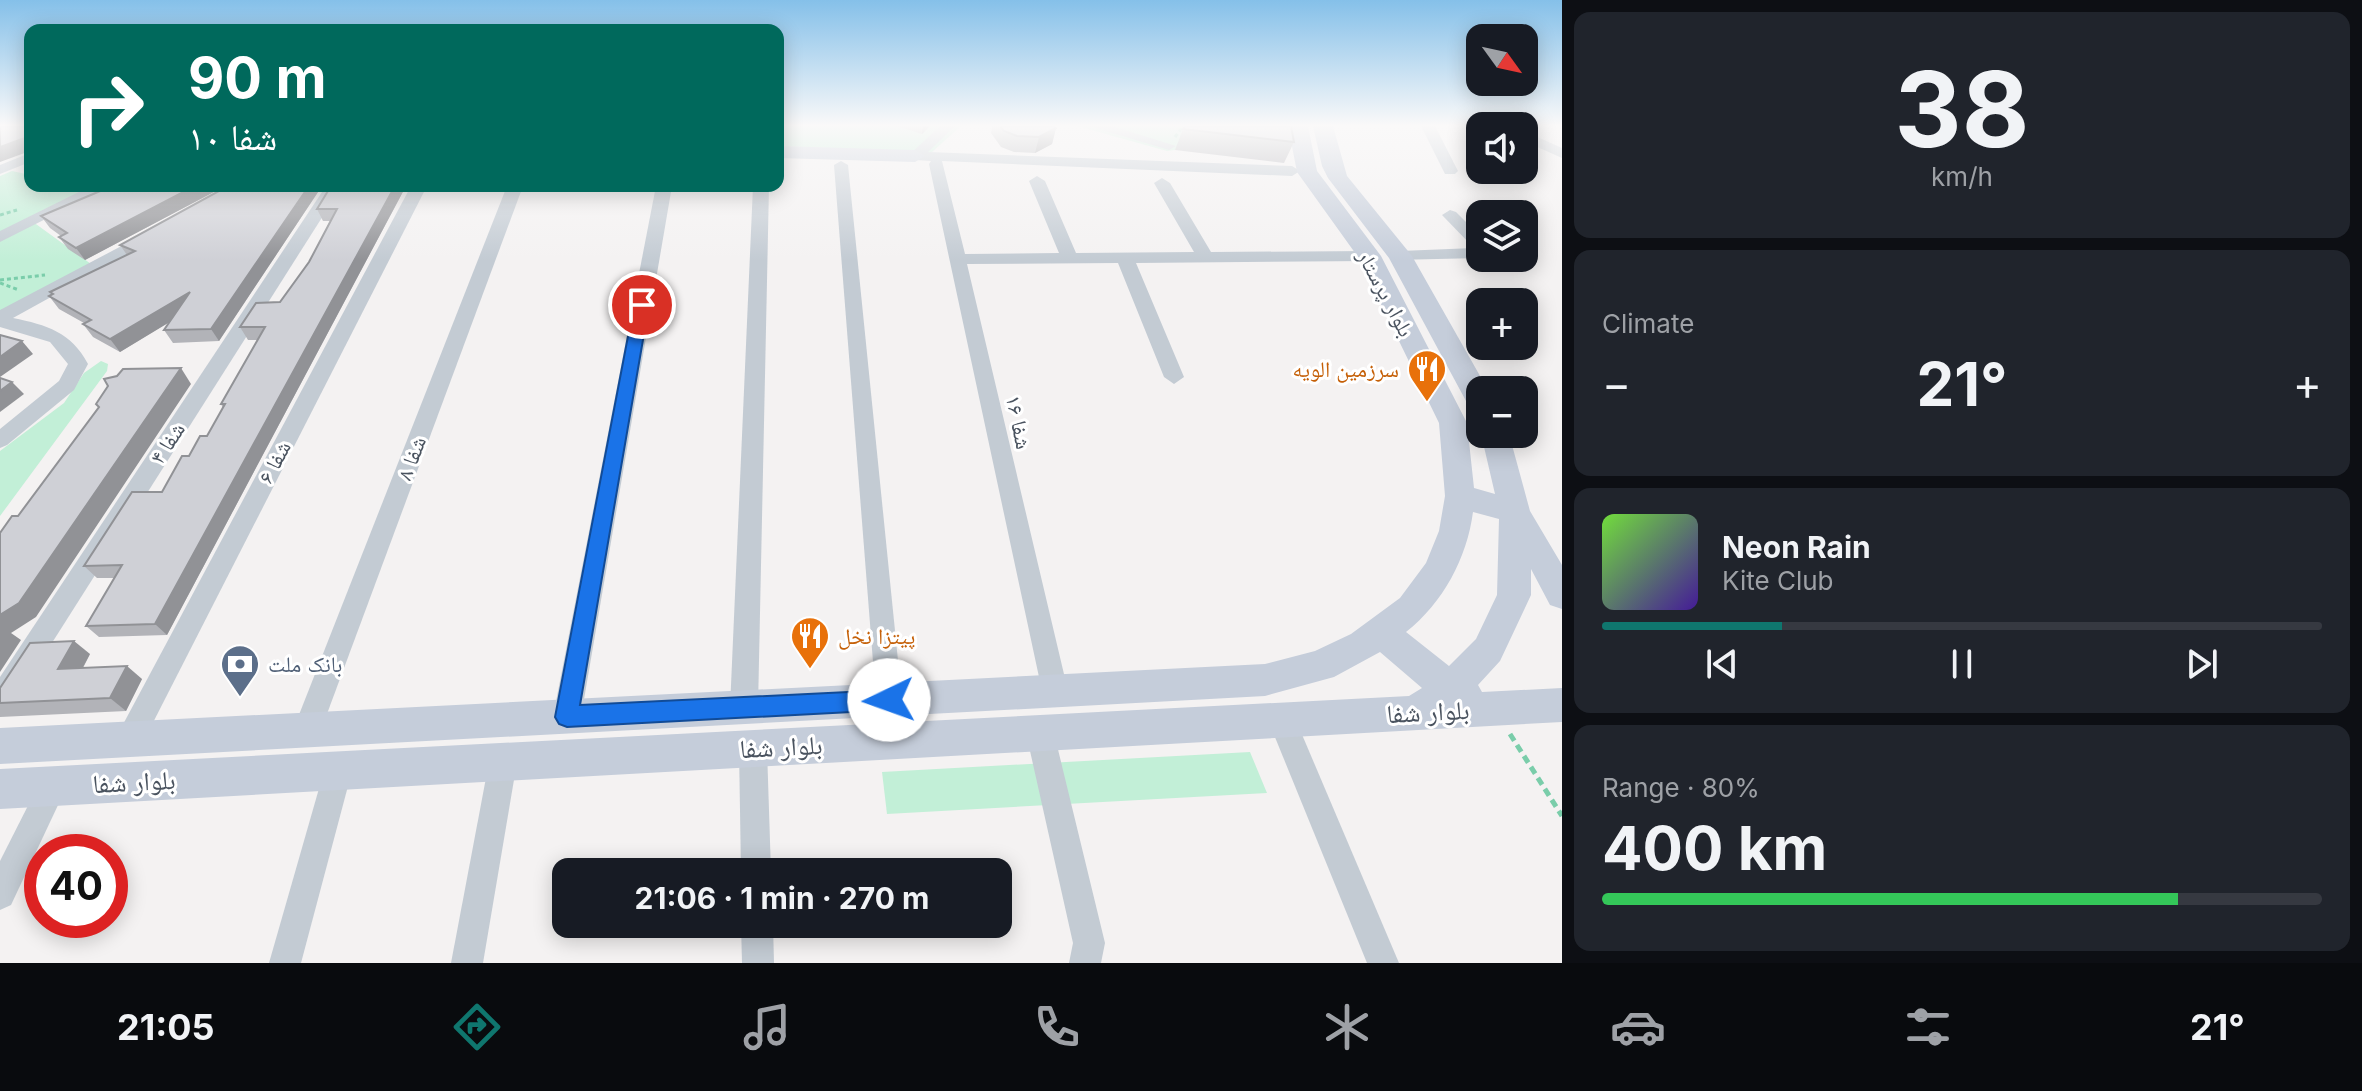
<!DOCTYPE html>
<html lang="en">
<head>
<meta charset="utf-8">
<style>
  body { margin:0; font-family:Inter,"Noto Naskh Arabic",sans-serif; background:#20242c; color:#f1f3f6; height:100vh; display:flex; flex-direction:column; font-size:30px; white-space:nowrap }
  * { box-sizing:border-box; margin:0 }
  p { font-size:26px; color:#9ea1a6 }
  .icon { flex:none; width:44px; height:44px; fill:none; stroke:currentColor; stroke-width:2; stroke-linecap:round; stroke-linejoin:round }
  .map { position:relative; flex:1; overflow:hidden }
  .sheet { display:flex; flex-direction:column; gap:12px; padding:12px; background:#0d0f14; width:800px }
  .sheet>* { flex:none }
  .guide { position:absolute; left:24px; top:24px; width:760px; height:168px; border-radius:16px; box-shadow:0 4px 20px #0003; background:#00695c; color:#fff; overflow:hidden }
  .needle { width:52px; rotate:123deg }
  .buttons { position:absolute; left:1466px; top:24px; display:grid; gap:16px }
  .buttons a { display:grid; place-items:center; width:72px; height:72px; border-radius:16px; background:#171b24; box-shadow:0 4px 20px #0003; font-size:40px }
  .speed { position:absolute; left:24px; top:834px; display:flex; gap:16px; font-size:40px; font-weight:700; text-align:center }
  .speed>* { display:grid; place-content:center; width:104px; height:104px; border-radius:50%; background:#171b24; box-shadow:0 4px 20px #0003; line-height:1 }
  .speed .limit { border:12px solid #d22; background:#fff; color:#111 }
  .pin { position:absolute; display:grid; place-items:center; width:68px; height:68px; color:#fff; margin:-34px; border:4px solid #fff; border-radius:50%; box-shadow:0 2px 8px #0007 }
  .me { position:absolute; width:88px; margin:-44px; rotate:267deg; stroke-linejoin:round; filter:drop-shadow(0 0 6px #0008) }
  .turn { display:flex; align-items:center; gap:28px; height:168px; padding:0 32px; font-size:36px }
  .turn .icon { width:104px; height:104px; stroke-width:2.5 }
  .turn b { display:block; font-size:56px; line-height:68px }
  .big { font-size:60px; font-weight:700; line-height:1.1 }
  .sheet .card { flex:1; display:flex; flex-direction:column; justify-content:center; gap:12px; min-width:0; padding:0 28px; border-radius:16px; background:#20242c }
  .sheet .dial { align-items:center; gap:0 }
  .dial b { font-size:104px; line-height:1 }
  .song { display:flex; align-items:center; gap:24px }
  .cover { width:96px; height:96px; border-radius:12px; background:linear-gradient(135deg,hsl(100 70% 55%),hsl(260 70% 35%)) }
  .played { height:8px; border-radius:4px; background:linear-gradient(90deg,#0f766e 25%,#363941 25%) }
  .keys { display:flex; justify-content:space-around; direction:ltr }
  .heat { display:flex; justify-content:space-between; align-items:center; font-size:44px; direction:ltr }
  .charge { height:12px; border-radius:6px; background:linear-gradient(90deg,#34c759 80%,#363941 0) }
  .trip { position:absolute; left:552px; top:858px; width:460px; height:80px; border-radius:16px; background:#171b24; box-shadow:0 4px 20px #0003; font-weight:700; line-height:80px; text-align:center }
  .menu { display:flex; height:128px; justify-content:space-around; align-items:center; background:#090b0e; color:#9ea1a6 }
  .menu .icon { width:56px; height:56px }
  .menu .on { color:#0f766e }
  .menu b { font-size:36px; color:#f1f3f6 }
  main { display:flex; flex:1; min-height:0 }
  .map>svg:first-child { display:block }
</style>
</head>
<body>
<main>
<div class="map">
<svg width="1562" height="963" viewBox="0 0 1562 963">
  <rect width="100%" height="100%" fill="#f4f2f2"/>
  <g fill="#c2efd7">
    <polygon points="778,126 961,126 932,152 778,146"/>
    <polygon points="1077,126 1192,126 1175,150 1167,151"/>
    <polygon points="12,171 30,175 30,186 90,188 29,219 91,264 0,311 0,176"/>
    <polygon points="101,361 108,364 107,371 0,516 0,451 64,403 84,373"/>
    <polygon points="1250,752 1267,793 887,814 882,772"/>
  </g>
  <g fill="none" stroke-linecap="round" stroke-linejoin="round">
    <g stroke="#7acdaa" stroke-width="3" stroke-dasharray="4 3" stroke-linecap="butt">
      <polyline points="1175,137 1183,126"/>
      <polyline points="0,215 17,210"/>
      <polyline points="0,280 45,275"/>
      <polyline points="0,283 19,290"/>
    </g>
    <polyline stroke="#7acdaa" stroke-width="5" stroke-dasharray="8 5" stroke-linecap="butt" points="1510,734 1562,816"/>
    <g fill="#c3cbd3" fill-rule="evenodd">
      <polygon points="940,126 955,126 928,152 1292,166 1300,171 1292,176 942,161 965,254 1059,253 1029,181 1037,176 1045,181 1076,253 1194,252 1154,183 1162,178 1170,183 1211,252 1369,251 1377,256 1369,261 1136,263 1184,377 1174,384 1164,377 1118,263 967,264 1068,691 1064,700 1055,703 1046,700 1042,691 929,164 931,161 915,160 908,156"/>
      <polygon points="1089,126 1112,126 1176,146 1169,150"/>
      <polygon points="1421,126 1435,126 1458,171 1455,174 1445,174"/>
      <polygon points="1524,131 1562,148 1562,158 1524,141"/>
      <polygon points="30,153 30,162 0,174 0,165"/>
      <polygon points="841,161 848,165 902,700 899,709 889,712 879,709 876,700 834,165"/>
      <polygon points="91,186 111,186 0,242 0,231"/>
      <polygon points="326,186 342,186 10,709 0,712 0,677"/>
      <polygon points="411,186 427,186 140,748 130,752 120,748 116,739 120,730"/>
      <polygon points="507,186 523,186 321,730 317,739 307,743 297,739 293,730"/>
      <polygon points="656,186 672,186 581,717 577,726 567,730 557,726 553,717"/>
      <polygon points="753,186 769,186 758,708 754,717 744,721 734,717 730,708"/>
      <polygon points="1450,210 1456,212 1480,236 1480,258 1394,260 1392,256 1394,252 1400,251 1474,248 1442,215"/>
      <path d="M150,231L158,236L156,239L13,318C47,325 71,332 88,364L74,390L7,445L0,448V429L59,381L68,364L50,342L0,327V310Z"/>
      <polygon points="1282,707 1292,711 1399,963 1367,963 1268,720 1272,711"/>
      <polygon points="1040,720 1050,724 1054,733 1105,943 1101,963 1069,963 1073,943 1026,733 1030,724"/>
      <polygon points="753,736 763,739 767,749 771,872 741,872 739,749 743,739"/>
      <polygon points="503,748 513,752 517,762 483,963 451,963 489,762 493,752"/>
      <polygon points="338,757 348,761 352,771 301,963 269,963 324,771 328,761"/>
      <polygon points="53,772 63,776 67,786 11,905 0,910 0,861 43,776"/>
      <polygon points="741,924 773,924 774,963 742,963"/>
    </g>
    <g fill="#c5cdda" fill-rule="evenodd">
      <path d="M1288,126H1308L1317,171L1381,256L1467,423L1474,488L1495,494L1481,434H1509L1530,511L1562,565V609L1550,605L1531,569V595L1500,661L1478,685L1482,692L1562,688V722L0,809V769L1409,696L1422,688L1380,652L1334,677L1265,696L0,764V728L1265,664L1315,651L1351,634L1400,598L1426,563L1439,531L1445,496L1439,423L1358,257L1297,172ZM1473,512L1499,519L1497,595L1476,639L1449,666L1406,632C1443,603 1467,558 1473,512Z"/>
      <polygon points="1313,126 1333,126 1347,176 1412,256 1488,390 1480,390 1480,411 1470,408 1466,401 1389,258 1328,178 1322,166"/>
      <polygon points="778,146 915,150 925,156 915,162 778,158"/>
    </g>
  </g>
  <g fill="#b2b3b8">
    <polygon points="897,126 930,126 922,134"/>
    <polygon points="992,126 1054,126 1056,128 1052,144 1035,153 1014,152 1001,147 991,133"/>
    <polygon points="1183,129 1294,142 1284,163 1175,150"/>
    <polygon points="96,186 225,186 85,260 68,249 59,237 61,236 50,228 41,216 100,191"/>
    <polygon points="228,186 322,186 219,341 173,343 164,330 169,322 120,352 93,337 83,324 84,323 59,309 49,296 52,295 50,292 127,255 120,245"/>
    <polygon points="406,186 167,635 99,637 86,626 114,578 97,578 84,566 162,492 189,456 207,436 223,408 221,404 258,340 248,340 240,327 280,302 309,262 330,221 323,221 317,209"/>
    <polygon points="90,654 83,668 142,679 126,711 0,717 0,703"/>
  </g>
  <g fill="#919296">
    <polygon points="923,126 930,126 922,134"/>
    <polygon points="1056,128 1052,144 1035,153 1039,137"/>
    <polygon points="27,137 30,141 30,151 0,162 0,147"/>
    <polygon points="195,186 225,186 85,260 76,248"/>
    <polygon points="309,186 322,186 219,341 211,329"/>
    <polygon points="395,186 406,186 167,635 155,624"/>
    <polygon points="190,292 198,305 120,352 110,339"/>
    <polygon points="22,341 33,354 0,377 0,357"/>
    <polygon points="181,368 191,384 36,617 11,633 21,640 0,672 0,615"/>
    <polygon points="12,382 24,394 0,412 0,391"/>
    <polygon points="74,641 90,654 75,682 58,669"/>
    <polygon points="127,666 142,679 126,711 110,698"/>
  </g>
  <g fill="#cfd0d6" stroke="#919296" stroke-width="2">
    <polygon points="0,126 30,126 30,139 27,137 0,147"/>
    <polygon points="1000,126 1054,126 1056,128 1039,137 1017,136 1004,131"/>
    <polygon points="1185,126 1291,126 1294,142 1183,129"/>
    <polygon points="100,186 195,186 76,248 59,237 67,233 41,216 105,189"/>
    <polygon points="228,186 309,186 211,329 164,330 190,292 110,339 83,324 91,320 49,296 53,294 50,292 135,251 120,245"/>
    <polygon points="331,186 395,186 155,624 86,626 122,565 84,566 132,492 162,492 182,456 189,456 200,436 207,436 225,404 221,404 265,327 240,327 256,303 280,302 309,262 337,209 317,209"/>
    <polygon points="0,335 22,341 0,357"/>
    <polygon points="181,368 19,603 0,615 0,533 12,516 18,516 99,407 96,404 108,386 104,379 117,376 123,369"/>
    <polygon points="0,378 12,382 0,391"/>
    <polygon points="74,641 58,669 127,666 110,698 0,703 0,688 30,643"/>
  </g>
  <linearGradient id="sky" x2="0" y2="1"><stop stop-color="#85c0e9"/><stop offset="0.48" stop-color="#faf9f9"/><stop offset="1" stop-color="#faf9f9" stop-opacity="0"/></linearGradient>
  <rect width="1562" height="261" fill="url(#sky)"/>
  <polygon fill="#1a73e8" stroke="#114b97" stroke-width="2" points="642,301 649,305 580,705 889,690 897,693 901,700 897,707 889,710 567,727 559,724 555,717 634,305"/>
  <defs>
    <g id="restaurant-pin" transform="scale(2)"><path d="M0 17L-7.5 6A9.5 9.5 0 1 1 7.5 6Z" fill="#e8710a" stroke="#fff"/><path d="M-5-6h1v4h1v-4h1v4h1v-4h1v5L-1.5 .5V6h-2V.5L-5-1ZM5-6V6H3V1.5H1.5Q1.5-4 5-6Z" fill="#fff"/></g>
    <g id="bank-pin" transform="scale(2)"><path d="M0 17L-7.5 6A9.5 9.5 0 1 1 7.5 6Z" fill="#5c6f8a" stroke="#fff"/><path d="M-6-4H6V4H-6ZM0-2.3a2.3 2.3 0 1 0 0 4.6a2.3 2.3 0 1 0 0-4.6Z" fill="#fff"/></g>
  </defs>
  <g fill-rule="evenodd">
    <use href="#restaurant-pin" x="1427" y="369"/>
    <use href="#restaurant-pin" x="810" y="636"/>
    <use href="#bank-pin" x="240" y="664"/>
  </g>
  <g text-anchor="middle" stroke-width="6" stroke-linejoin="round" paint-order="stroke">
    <g font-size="22" fill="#4a535f" stroke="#fff">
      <text transform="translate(1386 293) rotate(62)" y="8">بلوار پرستار</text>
      <text transform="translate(1019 422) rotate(78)" y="8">شفا ۱۶</text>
      <text transform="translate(167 443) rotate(-57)" y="8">شفا ۴</text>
      <text transform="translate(411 458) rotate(-69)" y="8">شفا ۸</text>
      <text transform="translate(274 462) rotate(-62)" y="8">شفا ۶</text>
    </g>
    <g font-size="22" fill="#c56008" stroke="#fff" text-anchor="end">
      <text x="1399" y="377">سرزمین الویه</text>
      <text x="838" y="644" text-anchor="start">پیتزا نخل</text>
    </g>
    <g font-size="22" fill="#4e5e75" stroke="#fff" text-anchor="start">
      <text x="268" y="672">بانک ملت</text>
    </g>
    <g font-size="26" fill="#4a535f" stroke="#fff">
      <text transform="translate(1428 712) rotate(-3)" y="9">بلوار شفا</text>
      <text transform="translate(781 747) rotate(-3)" y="9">بلوار شفا</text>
      <text transform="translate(134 782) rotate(-3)" y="9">بلوار شفا</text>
    </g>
  </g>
</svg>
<div class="buttons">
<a><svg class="needle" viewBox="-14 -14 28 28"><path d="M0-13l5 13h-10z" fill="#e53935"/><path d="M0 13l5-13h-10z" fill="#9ea1a6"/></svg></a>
<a><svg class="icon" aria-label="sound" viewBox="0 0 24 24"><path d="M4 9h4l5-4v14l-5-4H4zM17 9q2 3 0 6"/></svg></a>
<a><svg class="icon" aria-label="layers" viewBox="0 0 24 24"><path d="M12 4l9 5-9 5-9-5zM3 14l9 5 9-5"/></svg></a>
<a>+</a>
<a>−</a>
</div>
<div class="speed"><div class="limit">40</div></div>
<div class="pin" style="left:642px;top:305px;background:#d93025"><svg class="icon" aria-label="arrive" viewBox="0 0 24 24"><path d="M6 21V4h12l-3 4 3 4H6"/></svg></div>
<svg class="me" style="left:889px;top:700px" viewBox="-20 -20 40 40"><circle r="19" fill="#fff"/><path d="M0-13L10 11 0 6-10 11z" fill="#1a73e8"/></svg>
<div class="trip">21:06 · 1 min · 270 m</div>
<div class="guide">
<div class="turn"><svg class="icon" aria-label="right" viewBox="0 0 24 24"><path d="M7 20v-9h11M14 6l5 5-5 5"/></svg><div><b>90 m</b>شفا ۱۰</div></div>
</div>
</div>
<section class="sheet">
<div class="card dial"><b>38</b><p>km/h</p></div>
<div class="card"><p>Climate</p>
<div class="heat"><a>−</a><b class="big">21°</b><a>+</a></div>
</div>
<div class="card">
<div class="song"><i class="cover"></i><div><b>Neon Rain</b><p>Kite Club</p></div></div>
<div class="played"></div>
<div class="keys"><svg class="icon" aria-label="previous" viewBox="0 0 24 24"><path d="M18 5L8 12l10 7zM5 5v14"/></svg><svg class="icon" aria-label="pause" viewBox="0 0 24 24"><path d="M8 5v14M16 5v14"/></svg><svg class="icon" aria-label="next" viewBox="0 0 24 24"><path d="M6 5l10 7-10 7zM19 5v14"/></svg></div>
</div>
<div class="card"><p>Range · 80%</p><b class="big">400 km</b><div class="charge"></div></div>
</section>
</main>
<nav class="menu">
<b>21:05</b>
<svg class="icon on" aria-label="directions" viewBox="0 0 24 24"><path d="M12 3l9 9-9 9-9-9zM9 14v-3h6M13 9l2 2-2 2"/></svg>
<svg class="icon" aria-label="music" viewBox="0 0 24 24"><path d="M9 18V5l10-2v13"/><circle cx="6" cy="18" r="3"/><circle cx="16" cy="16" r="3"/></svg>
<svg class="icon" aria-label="phone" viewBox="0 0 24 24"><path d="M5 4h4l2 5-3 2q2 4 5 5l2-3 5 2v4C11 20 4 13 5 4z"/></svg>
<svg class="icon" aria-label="climate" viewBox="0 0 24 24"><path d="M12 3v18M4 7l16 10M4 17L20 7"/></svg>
<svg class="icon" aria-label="car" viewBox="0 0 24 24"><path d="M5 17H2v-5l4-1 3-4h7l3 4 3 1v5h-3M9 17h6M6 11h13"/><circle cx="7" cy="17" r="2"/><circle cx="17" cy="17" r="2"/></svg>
<svg class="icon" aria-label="filters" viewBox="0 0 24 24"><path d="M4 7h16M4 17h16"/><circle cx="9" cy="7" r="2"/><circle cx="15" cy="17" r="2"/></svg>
<b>21°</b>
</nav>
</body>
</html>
